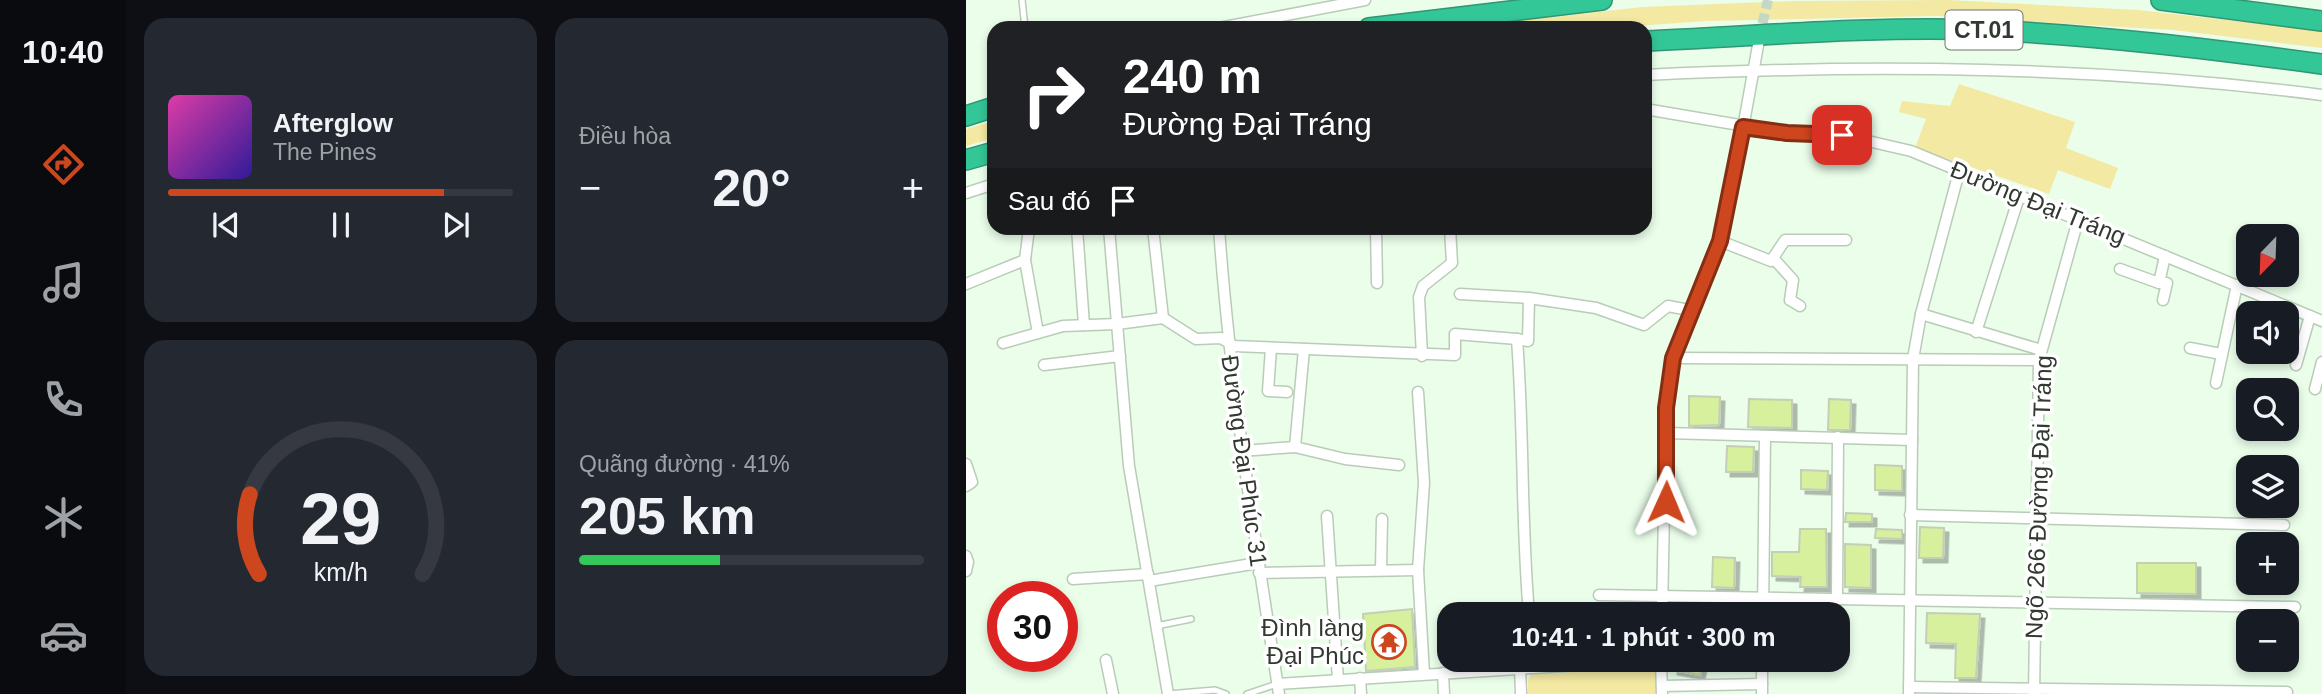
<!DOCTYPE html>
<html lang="vi">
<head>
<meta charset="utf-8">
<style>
  body { margin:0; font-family:Helvetica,sans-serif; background:#242831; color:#f1f3f6; height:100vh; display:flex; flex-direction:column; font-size:26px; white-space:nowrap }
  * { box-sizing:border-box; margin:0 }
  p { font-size:23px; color:#9ea1a6 }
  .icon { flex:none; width:38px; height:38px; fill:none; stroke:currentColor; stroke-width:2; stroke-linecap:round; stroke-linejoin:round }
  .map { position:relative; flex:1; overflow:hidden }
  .side { display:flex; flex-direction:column; gap:18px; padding:18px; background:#0d0f14; width:840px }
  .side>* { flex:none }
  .banner { position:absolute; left:21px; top:21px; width:665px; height:214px; border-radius:21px; box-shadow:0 4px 10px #0003; background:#202124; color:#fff; overflow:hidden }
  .needle { width:46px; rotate:203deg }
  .fabs { position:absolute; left:1270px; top:224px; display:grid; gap:14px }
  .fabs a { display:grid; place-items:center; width:63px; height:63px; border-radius:14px; background:#171b24; box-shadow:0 4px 10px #0003; font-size:35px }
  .speed { position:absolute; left:21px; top:581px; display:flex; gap:14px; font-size:35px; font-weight:700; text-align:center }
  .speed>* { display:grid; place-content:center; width:91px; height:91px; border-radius:50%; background:#171b24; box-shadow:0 4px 10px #0003; line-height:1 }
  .speed .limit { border:10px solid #d22; background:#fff; color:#111 }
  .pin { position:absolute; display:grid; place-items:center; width:60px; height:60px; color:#fff; margin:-30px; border-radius:14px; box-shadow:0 4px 10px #0006 }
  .me { position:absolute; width:77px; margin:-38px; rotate:1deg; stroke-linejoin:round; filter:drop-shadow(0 0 5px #0008) }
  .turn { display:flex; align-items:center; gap:24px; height:147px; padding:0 21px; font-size:32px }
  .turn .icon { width:91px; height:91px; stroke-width:2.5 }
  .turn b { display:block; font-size:49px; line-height:60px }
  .then { display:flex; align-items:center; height:66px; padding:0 21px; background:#0003; gap:14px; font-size:26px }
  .big { font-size:52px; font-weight:700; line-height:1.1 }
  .side .card { flex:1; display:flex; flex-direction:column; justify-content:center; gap:10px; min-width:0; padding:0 24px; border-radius:21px; background:#242831 }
  .side .dial { align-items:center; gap:0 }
  .dial svg { height:182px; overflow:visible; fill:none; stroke:#363941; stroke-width:7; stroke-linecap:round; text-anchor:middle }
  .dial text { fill:#f1f3f6; stroke:none }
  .song { display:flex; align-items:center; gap:21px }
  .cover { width:84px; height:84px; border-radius:10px; background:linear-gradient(135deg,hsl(320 70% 55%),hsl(250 70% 35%)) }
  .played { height:7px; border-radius:4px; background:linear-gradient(90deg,#ce461d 80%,#363941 80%) }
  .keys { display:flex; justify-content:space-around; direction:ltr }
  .heat { display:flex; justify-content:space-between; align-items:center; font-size:38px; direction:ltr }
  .charge { height:10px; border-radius:5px; background:linear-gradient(90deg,#34c759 41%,#363941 0) }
  .side .tiles { flex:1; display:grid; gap:18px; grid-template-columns:repeat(2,1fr) }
  .trip { position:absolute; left:471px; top:602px; width:413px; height:70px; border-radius:21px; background:#171b24; box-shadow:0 4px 10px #0003; font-weight:700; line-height:70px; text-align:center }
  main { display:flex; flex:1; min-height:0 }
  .dock { display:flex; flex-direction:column; width:126px; justify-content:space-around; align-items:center; background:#090b0e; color:#9ea1a6 }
  .dock .icon { width:49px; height:49px }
  .dock .current { color:#ce461d }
  .dock b { font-size:32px; color:#f1f3f6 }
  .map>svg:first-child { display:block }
</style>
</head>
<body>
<main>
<nav class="dock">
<b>10:40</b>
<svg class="icon current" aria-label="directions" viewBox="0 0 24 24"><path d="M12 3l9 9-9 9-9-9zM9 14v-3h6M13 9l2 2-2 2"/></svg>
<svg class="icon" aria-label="music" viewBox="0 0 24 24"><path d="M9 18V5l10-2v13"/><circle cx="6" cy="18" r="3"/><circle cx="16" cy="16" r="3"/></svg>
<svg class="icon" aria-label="phone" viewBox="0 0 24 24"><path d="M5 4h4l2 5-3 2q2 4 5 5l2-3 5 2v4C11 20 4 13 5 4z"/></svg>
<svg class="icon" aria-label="climate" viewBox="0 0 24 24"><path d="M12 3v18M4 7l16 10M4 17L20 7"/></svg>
<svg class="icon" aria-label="car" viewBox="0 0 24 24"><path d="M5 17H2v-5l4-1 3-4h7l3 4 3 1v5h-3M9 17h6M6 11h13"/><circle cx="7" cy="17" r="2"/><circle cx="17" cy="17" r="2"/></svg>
</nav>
<section class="side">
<div class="tiles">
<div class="card">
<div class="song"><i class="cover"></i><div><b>Afterglow</b><p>The Pines</p></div></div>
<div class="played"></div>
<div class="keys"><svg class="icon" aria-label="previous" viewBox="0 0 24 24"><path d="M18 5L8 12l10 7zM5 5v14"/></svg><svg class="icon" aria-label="pause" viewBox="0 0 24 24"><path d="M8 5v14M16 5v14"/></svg><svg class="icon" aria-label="next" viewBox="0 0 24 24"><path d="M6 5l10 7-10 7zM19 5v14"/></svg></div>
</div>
<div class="card"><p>Điều hòa</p>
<div class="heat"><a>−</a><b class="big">20°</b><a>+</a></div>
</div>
<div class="card dial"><svg viewBox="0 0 100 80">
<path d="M14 69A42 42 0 1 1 86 69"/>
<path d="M14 69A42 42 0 0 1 10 34" stroke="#ce461d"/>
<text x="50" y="56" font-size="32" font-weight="700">29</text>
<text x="50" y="72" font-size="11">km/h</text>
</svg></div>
<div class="card"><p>Quãng đường · 41%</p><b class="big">205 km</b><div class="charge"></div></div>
</div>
</section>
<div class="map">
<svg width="1356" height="694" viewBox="0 0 1356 694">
  <defs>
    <filter id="shadow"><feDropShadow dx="4.5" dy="4.5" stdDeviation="0" flood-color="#0004"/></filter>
  </defs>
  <rect width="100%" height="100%" fill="#eafeea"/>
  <g fill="#f3e9a3">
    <polygon points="982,0 1172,10 1356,31 1356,48 1207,30 971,16 741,21 641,28 492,28 676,7 829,1"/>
    <polygon points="993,84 1109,122 1100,148 1152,168 1144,189 1092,170 1083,194 949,148 960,119 933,112 936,101 984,106"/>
    <polygon points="28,121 28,138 0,146 0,129"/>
    <polygon points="685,668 690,670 692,694 562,694 562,680 565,674"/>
  </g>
  <g fill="#d6f09d" stroke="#c5ceb6" stroke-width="2" filter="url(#shadow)">
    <polygon points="723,396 754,397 753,425 723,426"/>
    <polygon points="783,399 826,400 826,428 782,427"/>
    <polygon points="863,399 885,400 884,430 862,430"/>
    <polygon points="761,446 788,447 787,472 760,472"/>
    <polygon points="909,465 936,466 936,491 909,490"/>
    <polygon points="835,470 862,471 861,490 835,489"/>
    <polygon points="880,513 906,514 906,522 879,522"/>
    <polygon points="954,527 978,528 977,558 953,558"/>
    <polygon points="834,529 860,529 861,587 834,587 835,577 806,576 806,552 833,552"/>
    <polygon points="910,529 936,530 936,539 909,538"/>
    <polygon points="879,544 905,545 905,588 879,587"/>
    <polygon points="747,557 769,558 768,588 746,587"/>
    <polygon points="1171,563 1230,563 1230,594 1171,593"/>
    <polygon points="446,609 449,667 400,671 397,614"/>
    <polygon points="961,613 1014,614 1010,678 989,678 990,644 960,643"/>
    <polygon points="709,660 737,661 734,675 707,670"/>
  </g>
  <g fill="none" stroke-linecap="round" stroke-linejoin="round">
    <polyline stroke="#c5d7c5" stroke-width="10" stroke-dasharray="10 5" stroke-linecap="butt" points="793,38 802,0"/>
    <g stroke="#b8ccb8" stroke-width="8">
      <g id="service">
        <polyline points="56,0 59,28"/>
        <polyline points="190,626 225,619"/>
        <polyline points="202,694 249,690 260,694"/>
        <polyline points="281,694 311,684"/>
      </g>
    </g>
    <g stroke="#b8ccb8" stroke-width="13">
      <g id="minor">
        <polyline points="253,28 399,0"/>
        <path d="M679,75C905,64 1131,66 1356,95"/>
        <polyline points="679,109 821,133 876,135 945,151 1356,321"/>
        <polyline points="0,193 28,184"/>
        <polyline points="111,228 118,325"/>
        <polyline points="143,228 163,466 202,694"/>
        <polyline points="187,228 197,318"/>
        <path d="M253,228C264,385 289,539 313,694"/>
        <polyline points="410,228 411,283"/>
        <polyline points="754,241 805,261 819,240 880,240"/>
        <polyline points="808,259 827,280 824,300 834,306"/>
        <polyline points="59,260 72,333"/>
        <polyline points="1154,269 1193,283"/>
        <polyline points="0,284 59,260 63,228"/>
        <polyline points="494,294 563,298"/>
        <polyline points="1197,300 1201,283 1193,283 1199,256"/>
        <polyline points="955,314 1075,350"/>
        <polyline points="1010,332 1053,197"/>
        <polyline points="37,343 97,326 151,324 197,318 230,339 255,338 268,346 489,355 489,334 551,339"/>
        <polyline points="305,348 302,391 321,392"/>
        <polyline points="1224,348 1255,354"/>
        <polyline points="456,356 453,297 457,286 486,263 484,228"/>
        <polyline points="707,358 1073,360"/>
        <polyline points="78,365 154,356"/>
        <polyline points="1330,365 1344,316"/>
        <polyline points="1250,383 1271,285"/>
        <polyline points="1349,389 1356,362"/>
        <polyline points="452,392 458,483 452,570 458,674"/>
        <polyline points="701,433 946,440"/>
        <polyline points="329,447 338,349"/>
        <polyline points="275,451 329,447 379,459 433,465"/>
        <polyline points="0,464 6,482 0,486"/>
        <polyline points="944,515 1318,525"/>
        <polyline points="361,516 372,680"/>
        <polyline points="0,556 2,562 0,571"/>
        <polyline points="415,570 416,519"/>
        <polyline points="293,573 452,570"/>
        <polyline points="107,579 182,574"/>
        <polyline points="183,581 292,563"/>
        <polyline points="633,595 1329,607"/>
        <polyline points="871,597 872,437"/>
        <path d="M563,614C555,523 558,431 551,339L562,341L563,298L630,308L678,325L702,306L728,311"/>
        <polyline points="696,614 700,408 707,358 759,227 793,40"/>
        <polyline points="797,614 799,436"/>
        <polyline points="140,660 147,694"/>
        <polyline points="695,660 696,694"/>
        <polyline points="554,668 555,694"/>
        <polyline points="477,673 478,694"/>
        <polyline points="394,678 395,694"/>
        <polyline points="311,684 695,660"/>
        <polyline points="696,686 796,684"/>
        <polyline points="943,687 1321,692"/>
        <polyline points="796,694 796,660"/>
        <polyline points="943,694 947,359 955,314 993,172"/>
        <polyline points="1068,694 1073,360 1112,220"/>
      </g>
    </g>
    <g stroke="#329573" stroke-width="22">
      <g id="motorway">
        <polyline points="1195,0 1356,21"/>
        <polyline points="403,28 636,0"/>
        <path d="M679,41C791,36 906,26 1018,30C1131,35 1244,49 1356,64"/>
        <polyline points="0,116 28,107"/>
        <polyline points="0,160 28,152"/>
      </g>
    </g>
    <use href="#service" stroke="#fff" stroke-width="5"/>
    <use href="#minor" stroke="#fff" stroke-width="10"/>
    <use href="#motorway" stroke="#33c697" stroke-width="19"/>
  </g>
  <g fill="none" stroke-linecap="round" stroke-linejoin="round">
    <g stroke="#862e13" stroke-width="18">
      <polyline id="route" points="700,502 700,408 707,358 754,241 777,127 821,133 876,135"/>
    </g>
    <use href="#route" stroke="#ce461d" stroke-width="12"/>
  </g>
  <defs>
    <g id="temple-ring" transform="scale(1.75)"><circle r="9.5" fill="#fff" stroke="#ce461d" stroke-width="1.5"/><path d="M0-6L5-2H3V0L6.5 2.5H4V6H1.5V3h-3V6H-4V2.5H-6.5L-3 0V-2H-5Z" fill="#ce461d"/></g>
  </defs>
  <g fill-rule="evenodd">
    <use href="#temple-ring" x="423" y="642"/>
  </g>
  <g text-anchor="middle" stroke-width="7" stroke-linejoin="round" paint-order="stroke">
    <rect fill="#fff" stroke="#6f746f" stroke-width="2" x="979.5" y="10.5" width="77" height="39" rx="5"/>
    <g font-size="23" font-weight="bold" fill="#313931">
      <text x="1018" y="38">CT.01</text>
    </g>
    <g font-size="24" fill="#313931" stroke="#fff">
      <text transform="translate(1072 203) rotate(22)" y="8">Đường Đại Tráng</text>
      <text transform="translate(278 461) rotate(82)" y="8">Đường Đại Phúc 31</text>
      <text transform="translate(1073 497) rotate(-88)" y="8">Ngõ 266 Đường Đại Tráng</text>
    </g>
    <g font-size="24" fill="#313931" stroke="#fff" text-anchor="end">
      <text x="398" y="636">Đình làng<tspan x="398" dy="28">Đại Phúc</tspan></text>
    </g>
  </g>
</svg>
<div class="fabs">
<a><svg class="needle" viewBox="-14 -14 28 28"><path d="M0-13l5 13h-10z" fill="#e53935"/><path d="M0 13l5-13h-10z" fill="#9ea1a6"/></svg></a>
<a><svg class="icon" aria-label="sound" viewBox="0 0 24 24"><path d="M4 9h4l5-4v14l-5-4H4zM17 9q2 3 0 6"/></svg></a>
<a><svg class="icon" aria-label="search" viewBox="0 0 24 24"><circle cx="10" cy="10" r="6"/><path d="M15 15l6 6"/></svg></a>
<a><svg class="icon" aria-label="layers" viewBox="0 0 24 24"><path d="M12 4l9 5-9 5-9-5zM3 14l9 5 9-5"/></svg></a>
<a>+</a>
<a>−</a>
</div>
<div class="speed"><div class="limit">30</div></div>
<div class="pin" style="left:876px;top:135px;background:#d93025"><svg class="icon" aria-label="arrive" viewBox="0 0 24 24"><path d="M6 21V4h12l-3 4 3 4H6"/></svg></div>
<svg class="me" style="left:700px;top:502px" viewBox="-20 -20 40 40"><path d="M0-17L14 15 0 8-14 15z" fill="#ce461d" stroke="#fff" stroke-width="4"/></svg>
<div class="trip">10:41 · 1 phút · 300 m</div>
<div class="banner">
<div class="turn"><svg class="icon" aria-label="right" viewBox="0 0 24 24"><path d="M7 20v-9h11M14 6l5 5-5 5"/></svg><div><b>240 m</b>Đường Đại Tráng</div></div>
<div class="then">Sau đó<svg class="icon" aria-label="arrive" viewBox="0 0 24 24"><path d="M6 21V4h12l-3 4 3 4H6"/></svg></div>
</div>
</div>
</main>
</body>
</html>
